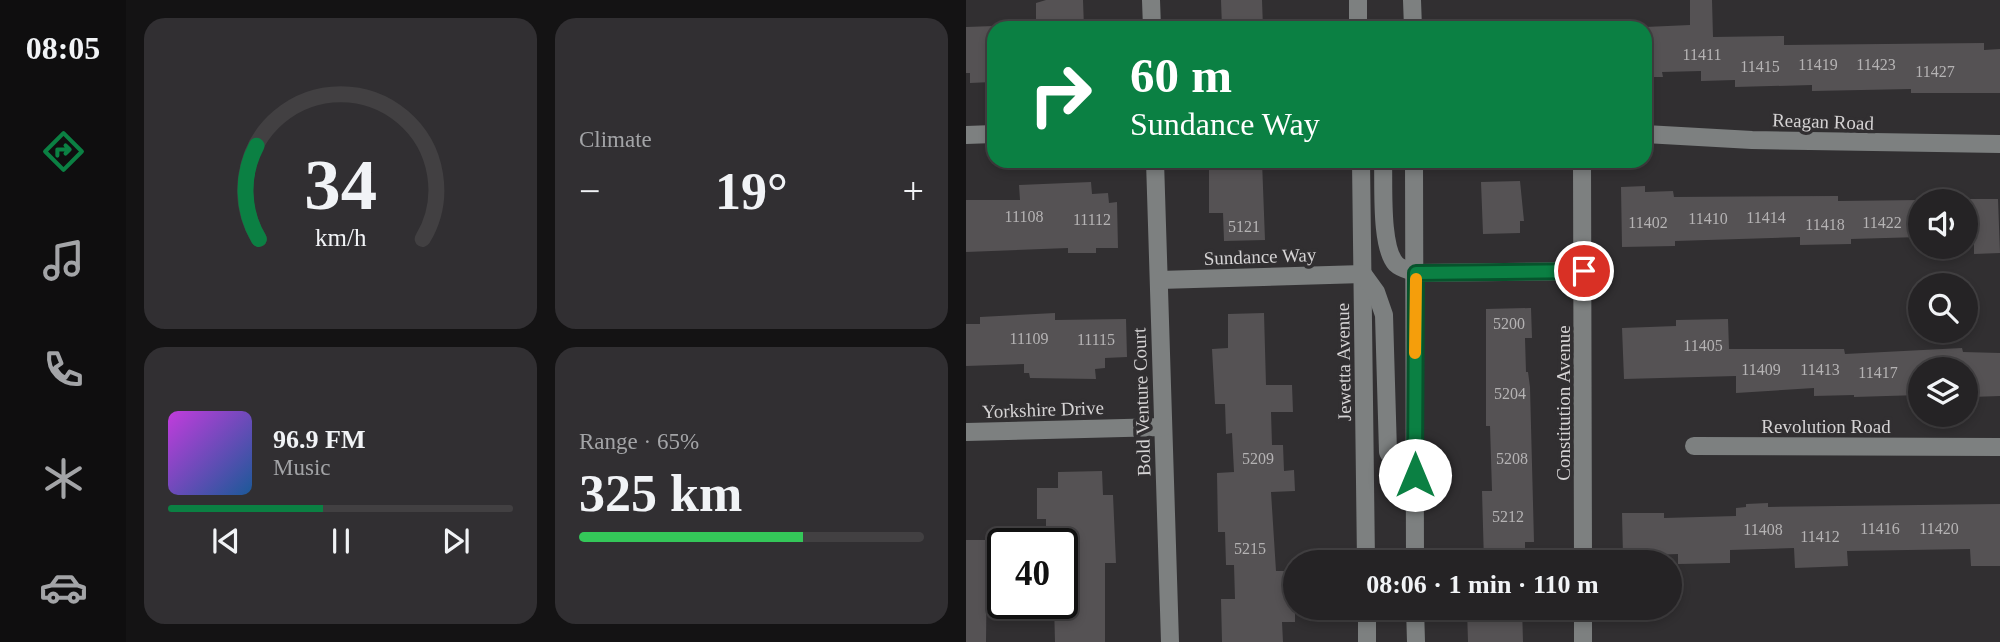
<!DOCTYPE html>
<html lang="en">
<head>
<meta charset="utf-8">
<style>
  body { margin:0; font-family:"Times New Roman",serif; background:#312f32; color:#f1f3f6; height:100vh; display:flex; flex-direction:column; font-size:26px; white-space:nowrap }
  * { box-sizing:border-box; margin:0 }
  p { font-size:23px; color:#a3a4a7 }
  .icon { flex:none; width:38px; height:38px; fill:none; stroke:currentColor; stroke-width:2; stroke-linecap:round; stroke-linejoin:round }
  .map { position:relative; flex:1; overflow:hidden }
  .sheet { display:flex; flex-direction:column; gap:18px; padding:18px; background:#141314; width:840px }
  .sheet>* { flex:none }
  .banner { position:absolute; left:21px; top:21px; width:665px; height:147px; border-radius:21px; box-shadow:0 4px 10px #0003,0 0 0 2px #424042; background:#0b8043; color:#fff; overflow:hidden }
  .buttons { position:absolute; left:942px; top:189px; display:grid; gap:14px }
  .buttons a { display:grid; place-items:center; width:70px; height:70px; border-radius:50%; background:#252325; box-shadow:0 4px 10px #0003,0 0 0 2px #424042; font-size:35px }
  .speed { position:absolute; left:21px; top:528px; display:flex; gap:14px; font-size:35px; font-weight:700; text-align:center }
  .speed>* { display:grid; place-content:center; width:91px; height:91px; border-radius:50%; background:#252325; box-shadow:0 4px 10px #0003,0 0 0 2px #424042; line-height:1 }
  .speed .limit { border:4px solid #111; border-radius:10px; background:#fff; color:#111 }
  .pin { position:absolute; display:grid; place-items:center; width:60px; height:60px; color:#fff; margin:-30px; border:4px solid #fff; border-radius:50%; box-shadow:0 2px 7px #0007 }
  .me { position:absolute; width:77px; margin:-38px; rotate:0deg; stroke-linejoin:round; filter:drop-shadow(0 0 5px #0008) }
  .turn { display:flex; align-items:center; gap:24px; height:147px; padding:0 28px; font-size:32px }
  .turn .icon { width:91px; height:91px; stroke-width:2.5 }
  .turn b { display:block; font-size:49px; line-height:60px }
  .big { font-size:52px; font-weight:700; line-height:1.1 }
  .sheet .card { flex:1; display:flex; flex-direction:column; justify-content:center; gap:10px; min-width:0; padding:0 24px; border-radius:21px; background:#312f32 }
  .sheet .dial { align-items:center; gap:0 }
  .dial svg { height:182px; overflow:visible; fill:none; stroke:#424042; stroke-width:7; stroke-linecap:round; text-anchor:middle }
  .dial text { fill:#f1f3f6; stroke:none }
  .song { display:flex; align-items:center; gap:21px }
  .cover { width:84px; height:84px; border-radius:10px; background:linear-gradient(135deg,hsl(290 70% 55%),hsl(210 70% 35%)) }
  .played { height:7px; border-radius:4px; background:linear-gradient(90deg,#0b8043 45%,#424042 45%) }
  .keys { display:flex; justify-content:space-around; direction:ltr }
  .heat { display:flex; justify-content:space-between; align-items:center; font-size:38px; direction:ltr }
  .charge { height:10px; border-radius:5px; background:linear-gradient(90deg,#34c759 65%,#424042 0) }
  .sheet .tiles { flex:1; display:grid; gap:18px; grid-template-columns:repeat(2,1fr) }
  .trip { position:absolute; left:317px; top:550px; width:399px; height:70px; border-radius:35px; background:#252325; box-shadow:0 4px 10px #0003,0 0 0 2px #424042; font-weight:700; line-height:70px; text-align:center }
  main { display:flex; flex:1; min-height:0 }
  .tabs { display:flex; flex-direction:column; width:126px; justify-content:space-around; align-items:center; background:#0f0e0f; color:#a3a4a7 }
  .tabs .icon { width:49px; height:49px }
  .tabs .current { color:#0b8043 }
  .tabs b { font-size:32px; color:#f1f3f6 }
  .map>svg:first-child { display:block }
</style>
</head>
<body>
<main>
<nav class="tabs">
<b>08:05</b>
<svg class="icon current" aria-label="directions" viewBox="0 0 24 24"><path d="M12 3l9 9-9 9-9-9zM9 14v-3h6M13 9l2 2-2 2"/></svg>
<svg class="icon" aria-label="music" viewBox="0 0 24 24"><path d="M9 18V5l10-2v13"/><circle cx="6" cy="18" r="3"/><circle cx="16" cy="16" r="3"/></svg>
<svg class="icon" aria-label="phone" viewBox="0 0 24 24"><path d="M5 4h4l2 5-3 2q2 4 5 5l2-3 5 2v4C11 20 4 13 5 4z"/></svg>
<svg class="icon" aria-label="climate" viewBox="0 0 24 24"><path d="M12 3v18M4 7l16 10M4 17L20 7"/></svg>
<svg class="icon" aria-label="car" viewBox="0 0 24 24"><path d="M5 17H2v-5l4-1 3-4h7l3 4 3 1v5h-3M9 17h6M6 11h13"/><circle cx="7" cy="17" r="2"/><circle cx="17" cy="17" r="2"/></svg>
</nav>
<section class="sheet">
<div class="tiles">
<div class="card dial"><svg viewBox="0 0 100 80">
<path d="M14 69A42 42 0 1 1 86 69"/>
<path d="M14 69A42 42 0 0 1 13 28" stroke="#0b8043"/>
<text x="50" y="56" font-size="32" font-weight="700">34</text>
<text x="50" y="72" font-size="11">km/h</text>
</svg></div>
<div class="card"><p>Climate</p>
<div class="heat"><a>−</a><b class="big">19°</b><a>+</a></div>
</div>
<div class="card">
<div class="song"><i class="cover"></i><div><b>96.9 FM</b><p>Music</p></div></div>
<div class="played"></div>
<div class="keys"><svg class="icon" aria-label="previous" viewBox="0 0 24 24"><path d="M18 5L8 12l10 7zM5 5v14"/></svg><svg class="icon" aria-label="pause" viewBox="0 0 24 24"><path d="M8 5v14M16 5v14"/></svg><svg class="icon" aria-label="next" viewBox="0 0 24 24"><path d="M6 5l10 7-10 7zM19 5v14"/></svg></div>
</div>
<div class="card"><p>Range · 65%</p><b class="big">325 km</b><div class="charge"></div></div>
</div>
</section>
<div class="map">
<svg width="1034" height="642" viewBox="0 0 1034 642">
  <rect width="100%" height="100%" fill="#312f31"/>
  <g fill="#555254">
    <polygon points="80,0 117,0 118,28 81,28 81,23 70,24 70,3"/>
    <polygon points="255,0 296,0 297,28 256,28"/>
    <polygon points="724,0 746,0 747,37 818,36 818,45 1018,43 1018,50 1034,49 1034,93 945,93 945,89 846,91 846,85 769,87 769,80 735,81 735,71 696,72 697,77 679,77 679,27 724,25"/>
    <polygon points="28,26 28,78 26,82 4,83 4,73 0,73 0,27"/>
    <polygon points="243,161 296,161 299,240 258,241 257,213 243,213"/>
    <polygon points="554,181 558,221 554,221 554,233 517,234 515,182"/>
    <polygon points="125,182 126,194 142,193 143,203 151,202 152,248 130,248 130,253 102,253 102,248 0,252 0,200 54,200 53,185"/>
    <polygon points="679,186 679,192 707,191 708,197 872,196 872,201 954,200 954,237 885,239 885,244 834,245 834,237 709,241 709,246 656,247 655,187"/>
    <polygon points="999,199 1032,199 1034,253 1008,254 1008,237 999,237"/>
    <polygon points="565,308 566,338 559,338 560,372 562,372 564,387 568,542 559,542 559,562 518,562 516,491 526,491 524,426 520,426 520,309"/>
    <polygon points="89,313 89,320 160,319 161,357 139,358 139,368 129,369 130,379 64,378 63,373 58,373 58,364 0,366 0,324 14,324 14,317"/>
    <polygon points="298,313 300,385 326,385 327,412 305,412 306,445 317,445 318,471 328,470 329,491 305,492 310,571 318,571 319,595 329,595 329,622 316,622 317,642 256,642 255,599 269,599 268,565 260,565 259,532 252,532 251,473 268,472 266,433 260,434 259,404 249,404 246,349 262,348 262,314"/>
    <polygon points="762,319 763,349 878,349 879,354 996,348 997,352 1034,353 1034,396 1005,397 1005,369 954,369 954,395 888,397 888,395 848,396 848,388 770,393 770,376 658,379 656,328 710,326 710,320"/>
    <polygon points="136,471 137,495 147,495 150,563 139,563 139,642 89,642 88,604 96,604 96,544 80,544 80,519 71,519 71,488 92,488 92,472"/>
    <polygon points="802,503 802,507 1034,504 1034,566 1005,566 1004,549 881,551 882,566 829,568 828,548 764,550 764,563 712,564 712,554 657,556 656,513 698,513 698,518 770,516 770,508 780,507 780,504"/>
    <polygon points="0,540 27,540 28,561 21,561 20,642 0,642"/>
    <polygon points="556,607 557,642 502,642 501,609"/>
  </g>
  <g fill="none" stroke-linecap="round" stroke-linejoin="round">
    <g stroke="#7d8080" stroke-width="18">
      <polyline points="185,0 186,28"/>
      <polyline points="392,0 392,28"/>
      <polyline points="446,0 447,28"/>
      <polyline points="679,134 786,140 1034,144"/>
      <polyline points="0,135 28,134"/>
      <polyline points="189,161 204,642"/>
      <polyline points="395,161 400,562"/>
      <path d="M417,161C418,184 414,247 430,264C435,269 443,270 450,273L618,271"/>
      <polyline points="448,161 449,562"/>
      <polyline points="616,161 617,562"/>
      <polyline points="193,280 397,274 410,292 418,315 422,452 449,500"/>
      <polyline points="0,432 197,427"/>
      <polyline points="728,446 1034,447"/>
      <polyline points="401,607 401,642"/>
      <polyline points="449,607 450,642"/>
      <polyline points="617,642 617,607"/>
    </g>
  </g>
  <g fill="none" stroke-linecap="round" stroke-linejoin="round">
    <g stroke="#07532c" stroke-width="18">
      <polyline id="route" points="449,475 450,273 618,271"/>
    </g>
    <use href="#route" stroke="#0b8043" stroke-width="12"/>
    <polyline stroke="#f59e0b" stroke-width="12" points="449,353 450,279"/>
  </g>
  <g text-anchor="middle" stroke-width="7" stroke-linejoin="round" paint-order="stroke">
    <g font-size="16" fill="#b5b3b4">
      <text x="736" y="60">11411</text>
      <text x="852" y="70">11419</text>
      <text x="910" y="70">11423</text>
      <text x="794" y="72">11415</text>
      <text x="969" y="77">11427</text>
      <text x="58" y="222">11108</text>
      <text x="800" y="223">11414</text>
      <text x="742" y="224">11410</text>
      <text x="126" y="225">11112</text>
      <text x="682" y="228">11402</text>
      <text x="916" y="228">11422</text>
      <text x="859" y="230">11418</text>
      <text x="278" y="232">5121</text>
      <text x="543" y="329">5200</text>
      <text x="63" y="344">11109</text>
      <text x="130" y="345">11115</text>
      <text x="737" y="351">11405</text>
      <text x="795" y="375">11409</text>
      <text x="854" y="375">11413</text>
      <text x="912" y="378">11417</text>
      <text x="544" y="399">5204</text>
      <text x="292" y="464">5209</text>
      <text x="546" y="464">5208</text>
      <text x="542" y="522">5212</text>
      <text x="914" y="534">11416</text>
      <text x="973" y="534">11420</text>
      <text x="797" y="535">11408</text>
      <text x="854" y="542">11412</text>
      <text x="284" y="554">5215</text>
    </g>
    <g font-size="19" fill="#d5d3d4" stroke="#312f31">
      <text transform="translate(857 121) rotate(2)" y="7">Reagan Road</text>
      <text transform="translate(294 256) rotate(-2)" y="7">Sundance Way</text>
      <text transform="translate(377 362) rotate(-91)" y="7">Jewetta Avenue</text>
      <text transform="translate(175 402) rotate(-92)" y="7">Bold Venture Court</text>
      <text transform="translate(597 403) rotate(-90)" y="7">Constitution Avenue</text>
      <text transform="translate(77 409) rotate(-2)" y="7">Yorkshire Drive</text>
      <text x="860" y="433">Revolution Road</text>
    </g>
  </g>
</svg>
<div class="buttons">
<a><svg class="icon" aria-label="sound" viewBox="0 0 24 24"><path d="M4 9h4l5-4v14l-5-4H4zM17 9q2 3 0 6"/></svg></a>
<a><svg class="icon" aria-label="search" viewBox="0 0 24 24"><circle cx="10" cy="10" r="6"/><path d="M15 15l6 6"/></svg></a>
<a><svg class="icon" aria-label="layers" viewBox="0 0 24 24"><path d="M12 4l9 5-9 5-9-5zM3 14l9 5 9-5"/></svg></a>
</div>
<div class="speed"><div class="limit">40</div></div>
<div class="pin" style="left:618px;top:271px;background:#d93025"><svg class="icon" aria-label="arrive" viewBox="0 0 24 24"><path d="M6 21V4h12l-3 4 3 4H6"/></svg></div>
<svg class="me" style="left:449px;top:475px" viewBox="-20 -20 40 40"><circle r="19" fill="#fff"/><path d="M0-13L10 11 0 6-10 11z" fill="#0b8043"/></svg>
<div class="trip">08:06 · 1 min · 110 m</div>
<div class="banner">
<div class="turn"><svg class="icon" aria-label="right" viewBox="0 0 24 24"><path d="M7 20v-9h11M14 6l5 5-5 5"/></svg><div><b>60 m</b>Sundance Way</div></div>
</div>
</div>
</main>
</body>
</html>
